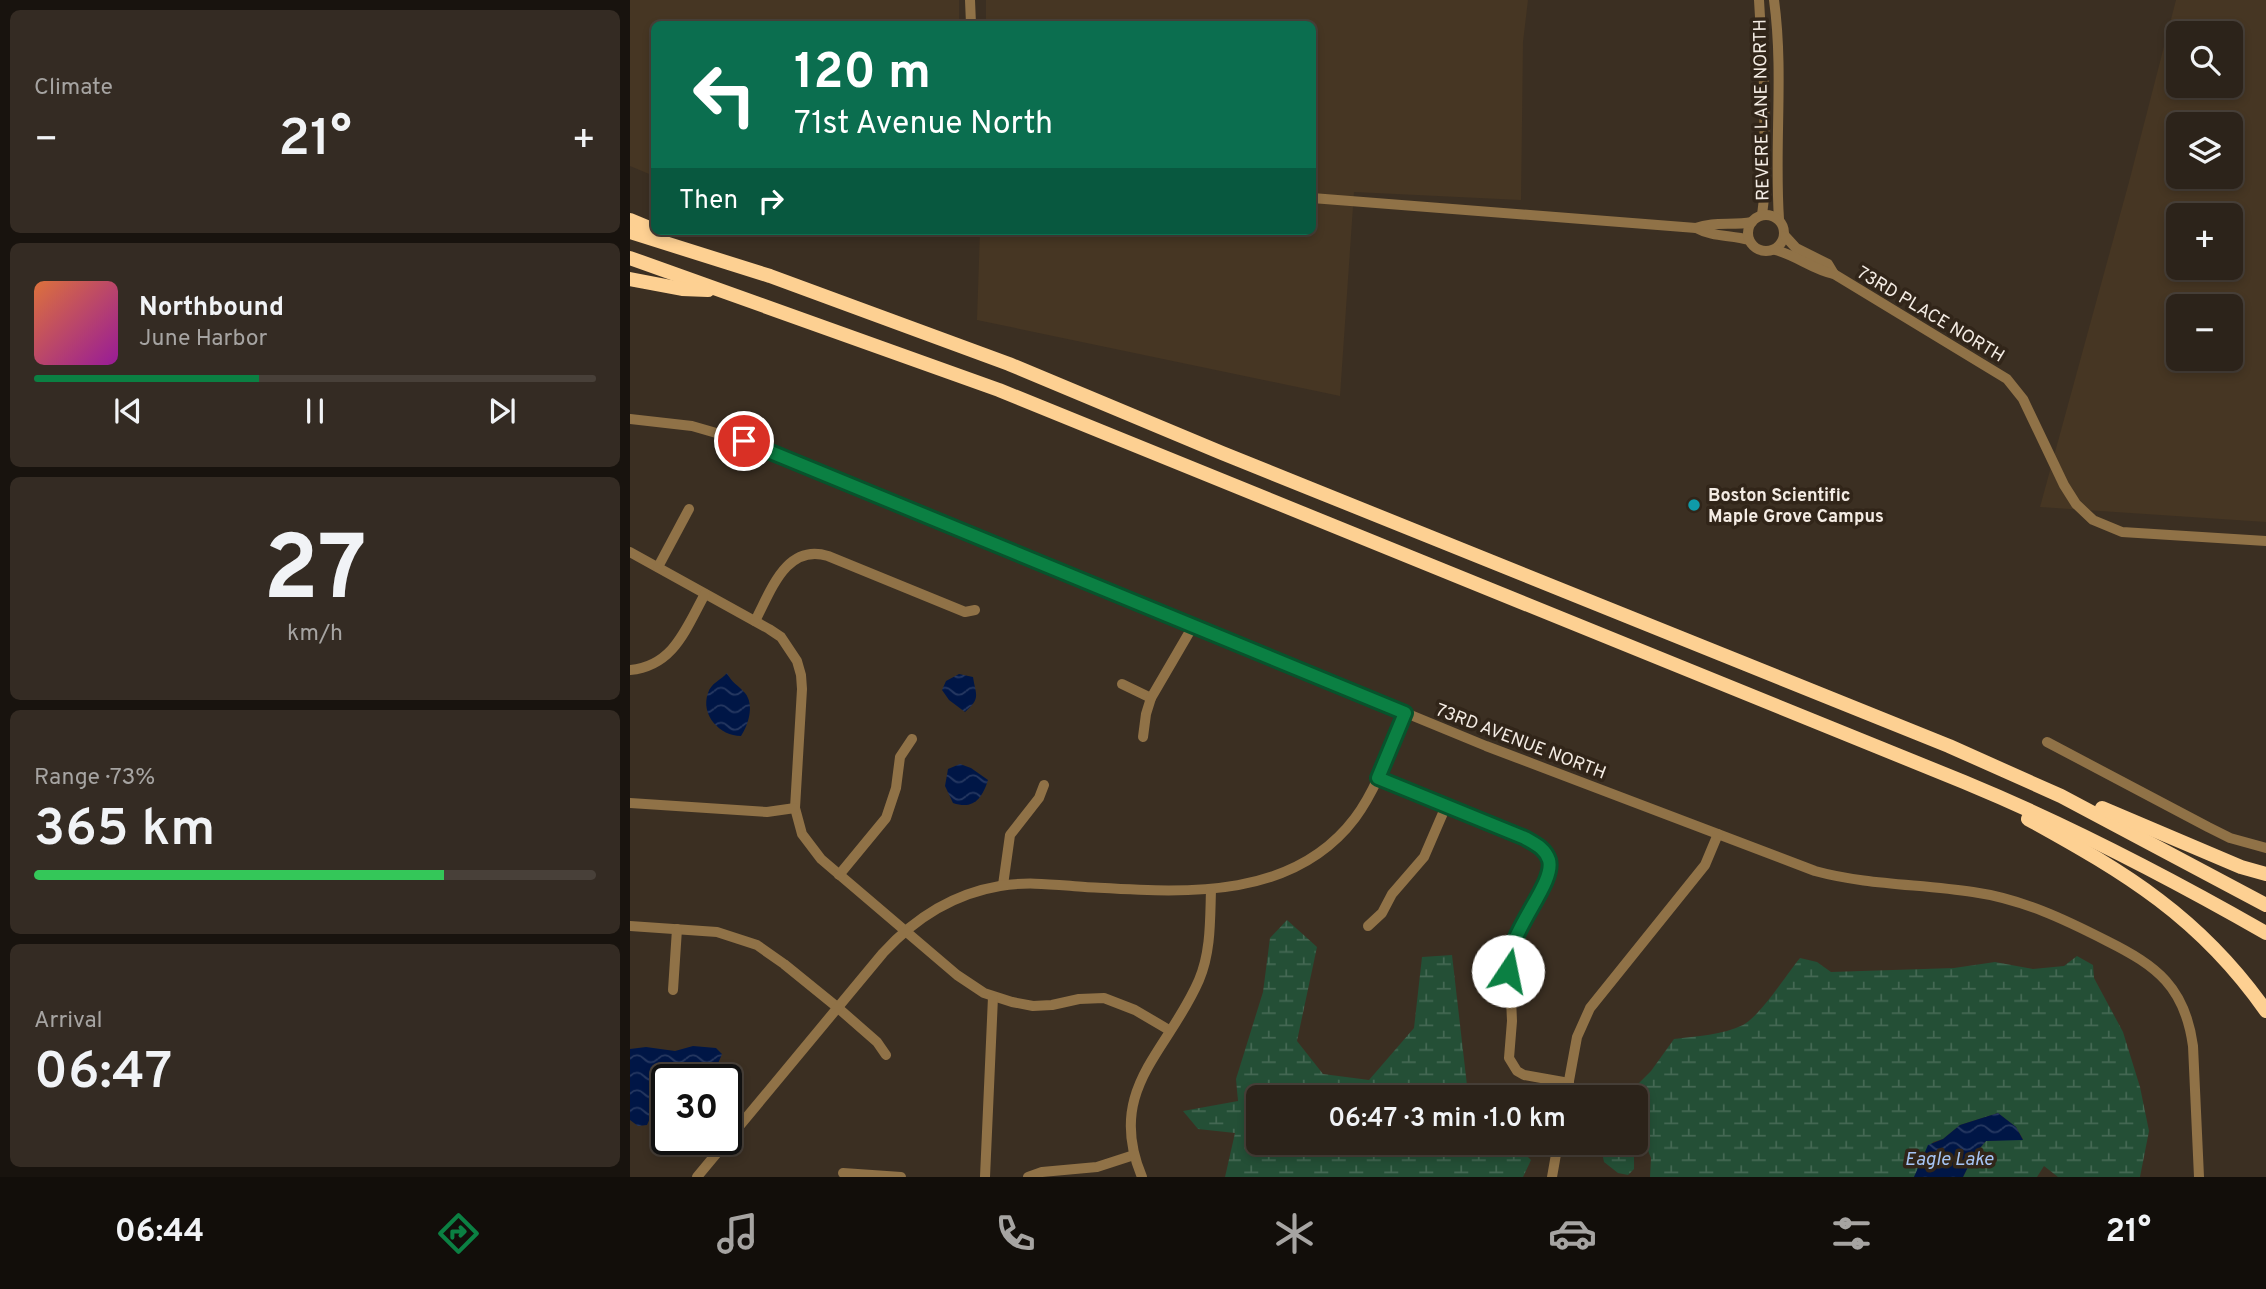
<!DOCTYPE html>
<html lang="en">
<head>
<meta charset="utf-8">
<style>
  body { margin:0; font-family:Overpass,sans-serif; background:#342b23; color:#f1f3f6; height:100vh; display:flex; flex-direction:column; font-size:26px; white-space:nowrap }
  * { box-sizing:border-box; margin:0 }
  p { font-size:23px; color:#a6a4a2 }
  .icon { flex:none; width:38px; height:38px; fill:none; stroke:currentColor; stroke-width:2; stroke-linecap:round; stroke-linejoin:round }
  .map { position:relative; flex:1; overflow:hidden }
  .details { display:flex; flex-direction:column; gap:10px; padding:10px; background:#18130e; width:630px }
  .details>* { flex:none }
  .hud { position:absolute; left:21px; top:21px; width:665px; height:214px; border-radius:10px; box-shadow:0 4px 10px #0003,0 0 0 2px #484039; background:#0b6e4f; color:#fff; overflow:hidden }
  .fabs { position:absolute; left:1536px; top:21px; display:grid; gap:14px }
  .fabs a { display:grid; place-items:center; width:77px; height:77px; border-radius:10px; background:#2c231a; box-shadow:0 4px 10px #0003,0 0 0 2px #484039; font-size:35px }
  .speed { position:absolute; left:21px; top:1064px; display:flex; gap:14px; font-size:35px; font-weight:700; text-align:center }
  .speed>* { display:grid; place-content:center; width:91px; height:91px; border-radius:50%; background:#2c231a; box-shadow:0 4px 10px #0003,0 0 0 2px #484039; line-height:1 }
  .speed .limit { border:4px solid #111; border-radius:10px; background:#fff; color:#111 }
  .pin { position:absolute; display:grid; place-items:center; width:60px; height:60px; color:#fff; margin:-30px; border:4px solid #fff; border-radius:50%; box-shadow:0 2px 7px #0007 }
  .me { position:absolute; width:77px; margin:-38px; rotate:11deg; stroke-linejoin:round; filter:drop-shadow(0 0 5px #0008) }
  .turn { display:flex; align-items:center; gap:24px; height:147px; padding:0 28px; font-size:32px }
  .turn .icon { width:91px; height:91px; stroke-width:2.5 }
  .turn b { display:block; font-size:49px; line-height:60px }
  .then { display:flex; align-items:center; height:66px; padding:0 28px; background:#0003; gap:14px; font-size:26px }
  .big { font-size:52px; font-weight:600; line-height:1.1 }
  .details .widget { flex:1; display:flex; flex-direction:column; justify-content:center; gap:10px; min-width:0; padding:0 24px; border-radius:10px; background:#342b23 }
  .details .dial { align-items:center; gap:0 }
  .dial b { font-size:91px; line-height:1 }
  .song { display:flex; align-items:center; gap:21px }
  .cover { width:84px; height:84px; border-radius:10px; background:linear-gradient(135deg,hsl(20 70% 55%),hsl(300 70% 35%)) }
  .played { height:7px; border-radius:4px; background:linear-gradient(90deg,#0b8043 40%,#484039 40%) }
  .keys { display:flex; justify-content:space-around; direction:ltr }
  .heat { display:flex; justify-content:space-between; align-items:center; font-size:38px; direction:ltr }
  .charge { height:10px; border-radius:5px; background:linear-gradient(90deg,#34c759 73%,#484039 0) }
  .trip { position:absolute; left:616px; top:1085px; width:402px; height:70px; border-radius:10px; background:#2c231a; box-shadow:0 4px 10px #0003,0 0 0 2px #484039; font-weight:600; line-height:70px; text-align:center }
  .dock { display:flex; height:112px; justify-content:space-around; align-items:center; background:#120e0a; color:#a6a4a2 }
  .dock .icon { width:49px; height:49px }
  .dock .selected { color:#0b8043 }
  .dock b { font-size:32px; color:#f1f3f6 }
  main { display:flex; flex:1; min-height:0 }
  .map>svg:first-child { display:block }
</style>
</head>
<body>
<main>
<section class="details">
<div class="widget"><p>Climate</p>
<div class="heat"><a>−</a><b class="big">21°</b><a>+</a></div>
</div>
<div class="widget">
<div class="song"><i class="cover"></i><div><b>Northbound</b><p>June Harbor</p></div></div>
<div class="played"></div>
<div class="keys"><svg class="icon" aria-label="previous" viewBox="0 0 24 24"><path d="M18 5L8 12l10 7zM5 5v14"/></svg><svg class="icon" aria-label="pause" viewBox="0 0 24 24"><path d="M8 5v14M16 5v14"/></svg><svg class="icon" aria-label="next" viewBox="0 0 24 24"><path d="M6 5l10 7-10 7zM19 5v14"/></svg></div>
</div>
<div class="widget dial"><b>27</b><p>km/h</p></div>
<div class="widget"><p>Range · 73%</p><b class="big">365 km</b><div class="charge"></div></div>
<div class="widget"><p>Arrival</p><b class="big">06:47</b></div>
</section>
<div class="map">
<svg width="1636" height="1177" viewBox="0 0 1636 1177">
  <defs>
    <pattern id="wetland-marsh" width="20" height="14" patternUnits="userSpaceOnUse" patternTransform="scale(1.75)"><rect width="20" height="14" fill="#244f36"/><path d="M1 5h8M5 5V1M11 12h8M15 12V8" fill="none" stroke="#446853"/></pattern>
    <pattern id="water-waves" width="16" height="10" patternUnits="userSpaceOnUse" patternTransform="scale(1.75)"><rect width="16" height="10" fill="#001646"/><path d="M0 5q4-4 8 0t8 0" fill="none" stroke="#263861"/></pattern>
  </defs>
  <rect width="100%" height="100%" fill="#3b2f22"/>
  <g fill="#463623" fill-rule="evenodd">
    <polygon points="0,0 329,0 329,24 24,24 24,176 0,166"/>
    <polygon points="356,0 898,0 893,42 891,200 724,192 710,396 347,320 350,231 682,231 682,24 356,24"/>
    <path d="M1546,0H1636V522L1410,507L1499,182ZM1549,33H1601V86H1549ZM1549,124H1601V177H1549ZM1549,215H1601V268H1549ZM1549,306H1601V359H1549Z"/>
  </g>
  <g fill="url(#wetland-marsh)">
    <polygon points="657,920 687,947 667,1041 693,1074 739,1080 784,1028 792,957 822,955 838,1094 841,1097 628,1097 628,1143 884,1143 901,1160 893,1177 595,1177 605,1133 568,1129 553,1111 608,1101 606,1079 633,992 640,938"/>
    <path d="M1447,956L1463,965L1464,978L1493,1032L1510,1087L1519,1131L1510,1177H1428L1414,1166L1407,1177H1333L1344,1155L1356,1141L1393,1139L1386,1127L1368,1113L1330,1125L1313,1139L1303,1142L1284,1177H1020L1021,1158L1015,1143L1009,1144L1004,1150V1169L998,1175L988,1173L974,1162L970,1143H1006V1097H986L1008,1084L1021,1071L1044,1039C1066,1036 1093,1035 1113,1025C1131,1015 1156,975 1170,958L1187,962L1201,972L1324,968L1365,962L1403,969L1434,966Z"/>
  </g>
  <g fill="url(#water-waves)">
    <path d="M97,673C101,682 108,685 115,693C125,705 118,726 111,736C90,736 70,715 78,693C81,683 91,680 97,673Z"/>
    <path d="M329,674L343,677C346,696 351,698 335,712L319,700L312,690L316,681Z"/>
    <path d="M330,764L341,768L358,780C352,799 343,810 323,803L315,786L318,769Z"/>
    <polygon points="63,1046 86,1048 92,1054 87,1066 80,1075 53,1072 33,1081 28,1087 28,1100 17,1125 8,1126 0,1120 0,1049 16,1047 45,1051"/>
    <polygon points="1368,1113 1386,1127 1393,1140 1356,1141 1344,1155 1333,1177 1284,1177 1298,1145 1313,1139 1330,1125"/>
  </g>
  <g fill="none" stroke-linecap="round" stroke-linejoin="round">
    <g stroke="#907247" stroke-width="10">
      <polyline points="340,0 341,24"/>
      <polyline points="1129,0 1134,85 1135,190 1132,215"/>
      <path d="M1144,0C1154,73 1144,146 1149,219"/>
      <path d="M682,198L1066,228C1082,237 1101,235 1119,240"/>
      <circle cx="1136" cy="233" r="18"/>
      <path d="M1066,228C1084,221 1103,226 1122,222"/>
      <polyline points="1155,236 1166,248 1198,264 1204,274"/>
      <path d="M1145,250C1166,255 1183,270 1204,274L1377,379L1393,399L1434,485L1446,504L1463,520L1492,532L1636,541"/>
      <path d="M0,419L62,426L114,441L856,746L1185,871C1236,885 1291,884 1343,892C1392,899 1434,919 1477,941C1527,966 1555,987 1563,1046L1569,1177"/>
      <polyline points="0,552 139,629 151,637 167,661 171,675 172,689 165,808 172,834 191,859 327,975 354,993 382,1002 403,1006 422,1005 449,999 474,998 505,1010 539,1030"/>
      <polyline points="28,567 59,509"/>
      <path d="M125,621C141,591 156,543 198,556L335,612L345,610"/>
      <path d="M0,670C44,666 56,628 75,594"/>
      <polyline points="492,684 521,698"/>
      <polyline points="513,737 516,714 521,698 563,626"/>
      <polyline points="1417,742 1578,827 1600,838 1636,848"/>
      <polyline points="748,778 895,838 914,851 920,868 916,880 884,938 879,954 882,1021 879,1058 887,1071 894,1075 939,1083"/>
      <polyline points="0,803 137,812 165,808"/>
      <polyline points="209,875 256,818 266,788 270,757 282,739"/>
      <polyline points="373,885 380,835 409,798 414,785"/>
      <polyline points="0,926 87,932 127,945 154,964 207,1007 247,1042 256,1055"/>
      <polyline points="738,926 752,913 762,894 794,857 816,806"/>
      <polyline points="43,990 47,929"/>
      <polyline points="936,1097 947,1037 960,1008 1075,865 1088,834"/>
      <polyline points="213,1173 271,1177"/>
      <path d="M67,1177L253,953C285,918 322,894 370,886C398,881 427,885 455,887C548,892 661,903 725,818C748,787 760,748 774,713"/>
      <polyline points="355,1177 363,997"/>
      <polyline points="398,1177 412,1172 467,1167 504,1155"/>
      <path d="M512,1177C475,1089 538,1052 569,980C581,952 580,920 581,890"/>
      <polyline points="922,1177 928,1143"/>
    </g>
    <g stroke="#fdd092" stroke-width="14">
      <polyline points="0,220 24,230"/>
      <polyline points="0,232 140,276 379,364 592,453 1319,746 1431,796 1636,905"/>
      <path d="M0,258L369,390L1334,782C1438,825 1538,877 1636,933"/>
      <polyline points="0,279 52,289 78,290"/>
      <polyline points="1472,808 1611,867 1636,874"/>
      <path d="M1398,819C1496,873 1570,917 1636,1011"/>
    </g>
  </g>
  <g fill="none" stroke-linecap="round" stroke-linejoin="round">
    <g stroke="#07532c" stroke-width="18">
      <path id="route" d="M114,441L775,713L748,778L895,838C905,844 915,848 919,860C926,884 876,932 878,971"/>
    </g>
    <use href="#route" stroke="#0b8043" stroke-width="12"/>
  </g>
  <circle fill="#0f9aa8" stroke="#312519" stroke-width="2.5" cx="1064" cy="505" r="7"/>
  <g text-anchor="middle" stroke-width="7" stroke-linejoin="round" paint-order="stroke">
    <g font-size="18" fill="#f4ece4" stroke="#312519">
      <text transform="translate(1131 110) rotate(-91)" y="6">REVERE LANE NORTH</text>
      <text transform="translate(1301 314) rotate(31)" y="6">73RD PLACE NORTH</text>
      <text transform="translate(891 741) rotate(21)" y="6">73RD AVENUE NORTH</text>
    </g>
    <g font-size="18" font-weight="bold" fill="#f4ece4" stroke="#312519" text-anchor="start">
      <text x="1078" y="501">Boston Scientific<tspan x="1078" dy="21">Maple Grove Campus</tspan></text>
    </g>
    <g font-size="19" font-style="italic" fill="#a6c4f4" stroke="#312519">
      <text x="1319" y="1165">Eagle Lake</text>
    </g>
  </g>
</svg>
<div class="fabs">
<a><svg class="icon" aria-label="search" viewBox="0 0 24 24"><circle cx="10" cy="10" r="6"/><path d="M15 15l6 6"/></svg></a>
<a><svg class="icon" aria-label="layers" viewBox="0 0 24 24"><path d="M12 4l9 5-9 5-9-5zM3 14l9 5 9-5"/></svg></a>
<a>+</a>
<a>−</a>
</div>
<div class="speed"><div class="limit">30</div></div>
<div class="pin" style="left:114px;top:441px;background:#d93025"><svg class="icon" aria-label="arrive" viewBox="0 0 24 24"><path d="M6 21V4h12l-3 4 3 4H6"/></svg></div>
<svg class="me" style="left:878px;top:971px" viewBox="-20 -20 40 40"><circle r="19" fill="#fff"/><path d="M0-13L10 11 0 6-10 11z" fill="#0b8043"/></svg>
<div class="trip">06:47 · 3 min · 1.0 km</div>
<div class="hud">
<div class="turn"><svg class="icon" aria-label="left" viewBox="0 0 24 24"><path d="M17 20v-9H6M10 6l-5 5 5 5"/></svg><div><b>120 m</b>71st Avenue North</div></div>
<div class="then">Then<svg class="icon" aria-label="right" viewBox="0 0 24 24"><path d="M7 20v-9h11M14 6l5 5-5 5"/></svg></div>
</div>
</div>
</main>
<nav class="dock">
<b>06:44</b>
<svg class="icon selected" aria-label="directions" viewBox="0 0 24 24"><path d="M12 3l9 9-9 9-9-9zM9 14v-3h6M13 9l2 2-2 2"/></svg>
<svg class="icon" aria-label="music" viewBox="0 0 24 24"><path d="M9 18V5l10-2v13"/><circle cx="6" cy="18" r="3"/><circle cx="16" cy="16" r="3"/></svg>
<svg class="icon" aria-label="phone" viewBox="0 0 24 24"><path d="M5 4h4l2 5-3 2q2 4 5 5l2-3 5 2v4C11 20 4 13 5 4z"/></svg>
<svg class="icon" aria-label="climate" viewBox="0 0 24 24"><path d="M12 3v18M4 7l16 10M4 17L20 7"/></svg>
<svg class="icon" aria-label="car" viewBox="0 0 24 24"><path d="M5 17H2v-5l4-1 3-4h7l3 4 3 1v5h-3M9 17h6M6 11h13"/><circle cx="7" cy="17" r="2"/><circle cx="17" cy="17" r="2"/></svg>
<svg class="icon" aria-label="filters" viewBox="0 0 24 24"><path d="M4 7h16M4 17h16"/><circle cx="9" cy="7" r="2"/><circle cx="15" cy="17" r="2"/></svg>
<b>21°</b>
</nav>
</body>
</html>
